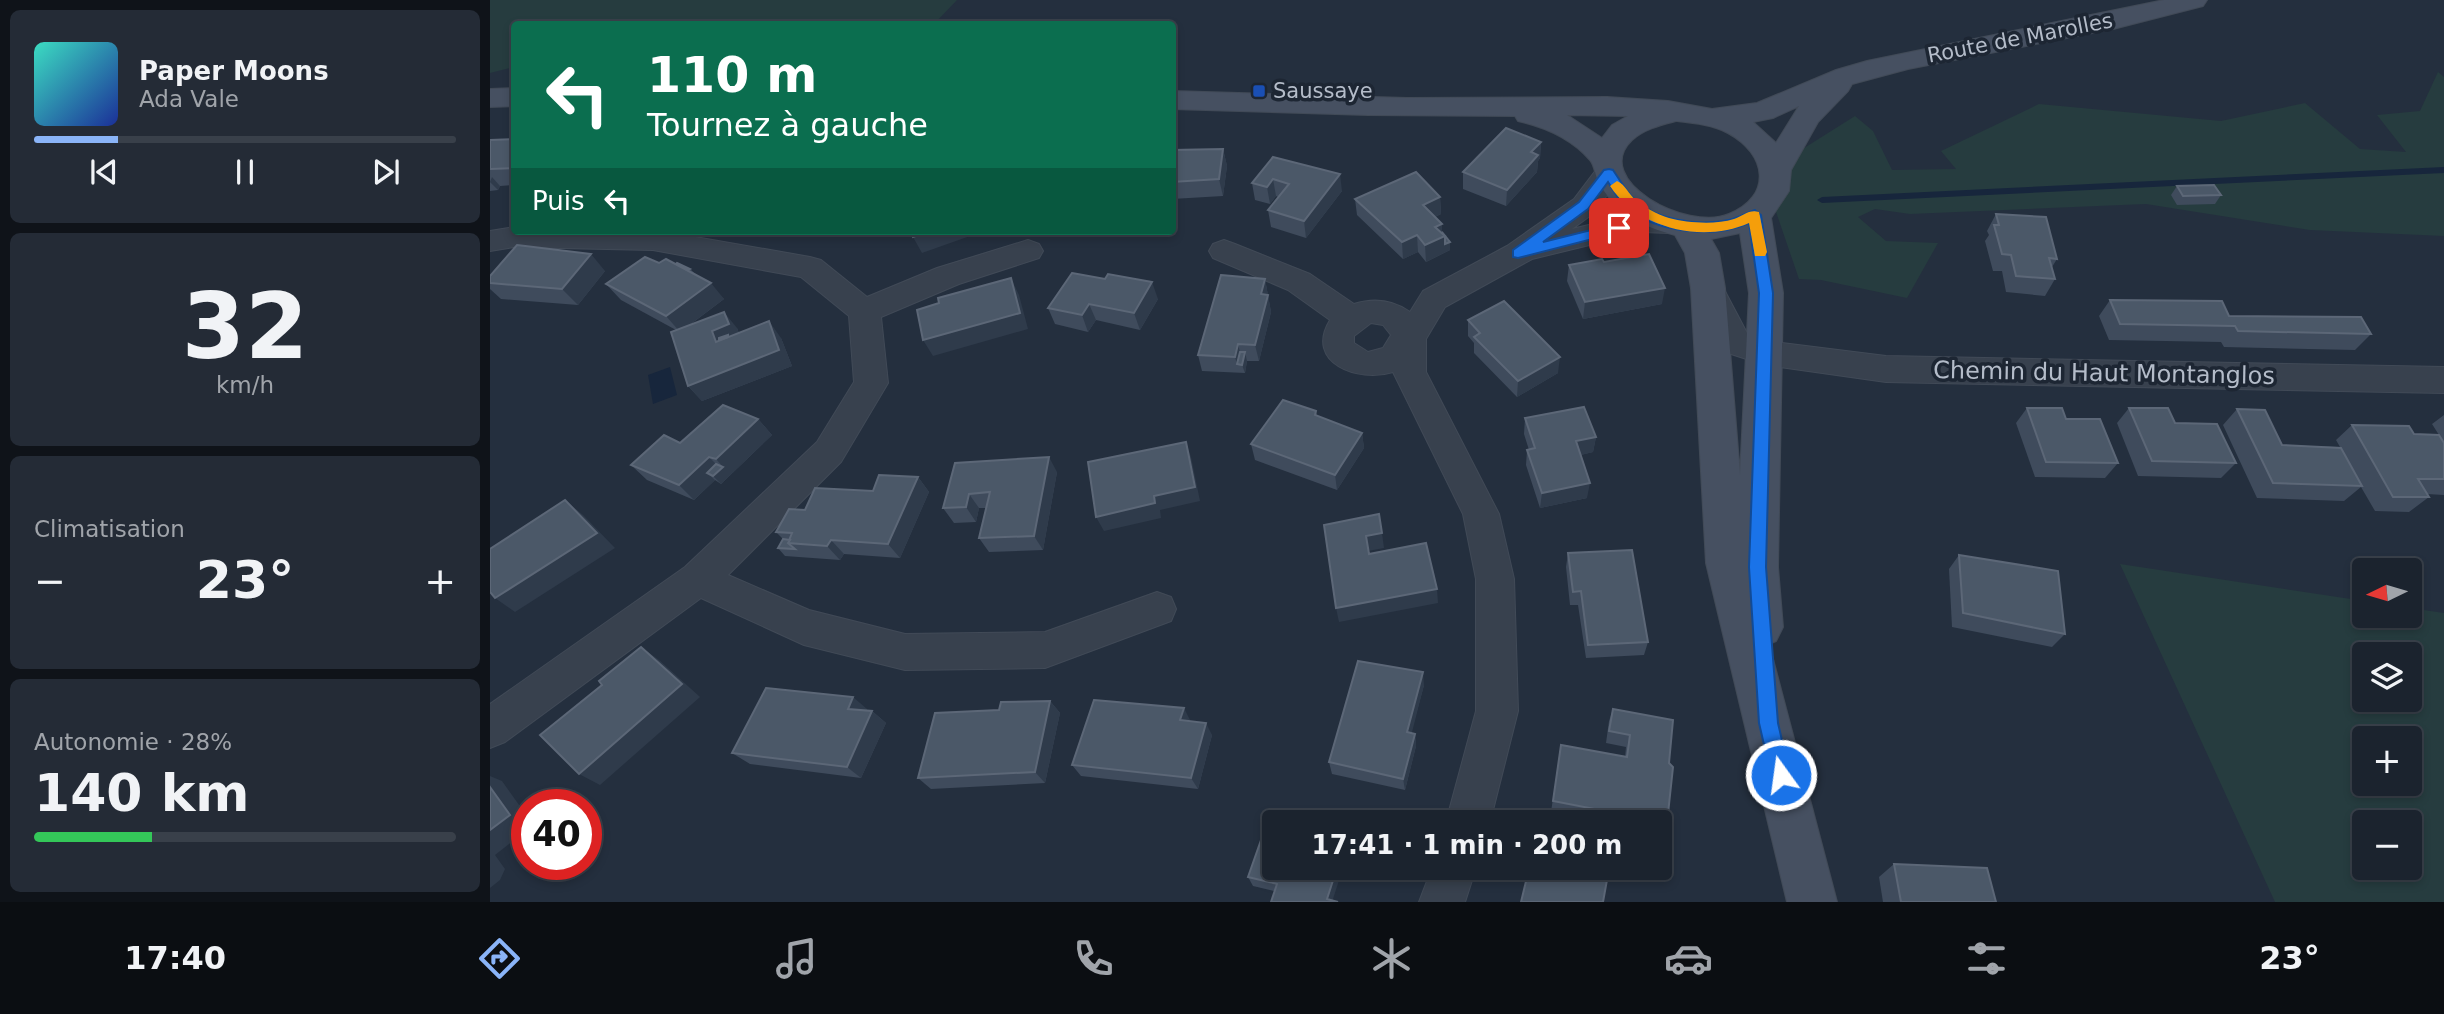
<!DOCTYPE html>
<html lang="fr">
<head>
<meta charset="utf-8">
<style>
  body { margin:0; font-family:"DejaVu Sans",sans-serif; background:#242b36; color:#f1f3f6; height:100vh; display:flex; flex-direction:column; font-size:26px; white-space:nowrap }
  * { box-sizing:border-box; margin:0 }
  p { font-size:23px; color:#a0a4aa }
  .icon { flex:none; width:38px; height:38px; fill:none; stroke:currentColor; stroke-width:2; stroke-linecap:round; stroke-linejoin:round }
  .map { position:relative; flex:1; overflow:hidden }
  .side { display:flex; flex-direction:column; gap:10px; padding:10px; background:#0f1319; width:490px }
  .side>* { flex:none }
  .hud { position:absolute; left:21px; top:21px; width:665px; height:214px; border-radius:7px; box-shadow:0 4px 10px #0003,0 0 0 2px #39404a; background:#0b6e4f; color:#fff; overflow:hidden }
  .needle { width:46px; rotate:265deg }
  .buttons { position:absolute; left:1862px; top:558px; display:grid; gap:14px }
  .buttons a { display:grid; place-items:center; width:70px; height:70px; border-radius:7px; background:#1b232e; box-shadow:0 4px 10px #0003,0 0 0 2px #39404a; font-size:35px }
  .speed { position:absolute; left:21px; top:789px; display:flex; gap:14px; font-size:35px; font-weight:700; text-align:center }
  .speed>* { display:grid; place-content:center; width:91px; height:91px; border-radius:50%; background:#1b232e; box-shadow:0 4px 10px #0003,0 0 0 2px #39404a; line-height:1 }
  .speed .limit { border:10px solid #d22; background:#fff; color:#111 }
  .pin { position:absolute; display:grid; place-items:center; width:60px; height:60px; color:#fff; margin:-30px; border-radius:14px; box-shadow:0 4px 10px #0006 }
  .me { position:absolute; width:77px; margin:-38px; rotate:346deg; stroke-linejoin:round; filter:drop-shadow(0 0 5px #0008) }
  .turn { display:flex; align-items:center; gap:24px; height:147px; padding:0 21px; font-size:32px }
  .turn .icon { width:91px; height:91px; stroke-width:2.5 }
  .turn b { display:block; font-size:49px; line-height:60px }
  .then { display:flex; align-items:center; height:66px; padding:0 21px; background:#0003; gap:14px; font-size:26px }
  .big { font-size:52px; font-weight:800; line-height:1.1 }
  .side .card { flex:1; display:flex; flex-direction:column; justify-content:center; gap:10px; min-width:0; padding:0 24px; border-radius:10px; background:#242b36 }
  .side .dial { align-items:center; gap:0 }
  .dial b { font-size:91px; line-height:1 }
  .song { display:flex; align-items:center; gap:21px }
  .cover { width:84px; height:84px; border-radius:10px; background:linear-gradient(135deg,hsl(170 70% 55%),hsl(230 70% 35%)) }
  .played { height:7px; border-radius:4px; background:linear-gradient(90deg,#8ab4f8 20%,#39404a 20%) }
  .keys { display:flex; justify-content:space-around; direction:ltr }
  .heat { display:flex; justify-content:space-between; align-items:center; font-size:38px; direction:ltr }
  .charge { height:10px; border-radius:5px; background:linear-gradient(90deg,#34c759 28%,#39404a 0) }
  .trip { position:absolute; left:772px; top:810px; width:410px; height:70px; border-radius:7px; background:#1b232e; box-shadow:0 4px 10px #0003,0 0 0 2px #39404a; font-weight:800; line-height:70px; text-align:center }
  .tab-bar { display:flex; height:112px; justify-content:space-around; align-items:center; background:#0b0e12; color:#a0a4aa }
  .tab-bar .icon { width:49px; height:49px }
  .tab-bar .current { color:#8ab4f8 }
  .tab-bar b { font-size:32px; color:#f1f3f6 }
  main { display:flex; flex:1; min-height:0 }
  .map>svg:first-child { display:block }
</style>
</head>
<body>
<main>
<section class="side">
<div class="card">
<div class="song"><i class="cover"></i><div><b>Paper Moons</b><p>Ada Vale</p></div></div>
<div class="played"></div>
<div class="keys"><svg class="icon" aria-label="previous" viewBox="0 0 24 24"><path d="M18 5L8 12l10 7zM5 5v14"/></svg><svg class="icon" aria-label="pause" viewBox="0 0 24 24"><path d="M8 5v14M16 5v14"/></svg><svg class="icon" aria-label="next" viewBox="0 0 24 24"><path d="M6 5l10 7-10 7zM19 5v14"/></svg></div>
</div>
<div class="card dial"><b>32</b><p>km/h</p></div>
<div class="card"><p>Climatisation</p>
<div class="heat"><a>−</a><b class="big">23°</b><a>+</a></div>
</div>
<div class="card"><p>Autonomie · 28%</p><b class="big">140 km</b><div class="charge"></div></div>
</section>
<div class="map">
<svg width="1954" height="902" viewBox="0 0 1954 902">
  <rect width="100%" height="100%" fill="#242f3e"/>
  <g fill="#263c3f" fill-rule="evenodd">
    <polygon points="0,0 467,0 444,24 24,24 24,67 0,73"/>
    <polygon points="1948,72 1954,77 1954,236 1820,230 1656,204 1420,214 1385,209 1368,217 1396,241 1448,243 1417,298 1331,280 1309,279 1273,174 1365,116 1383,131 1402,170 1466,169 1451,151 1549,104 1731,121 1815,103 1870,149 1916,152 1887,115 1930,111"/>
    <path d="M1630,564L1874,601V616H1920V608L1954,613V902H1785ZM1874,654H1920V700H1874ZM1874,738H1920V784H1874ZM1874,822H1920V868H1874Z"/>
  </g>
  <polygon fill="#17263c" points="180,367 187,395 163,404 158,375"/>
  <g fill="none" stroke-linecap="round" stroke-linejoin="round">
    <polygon fill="#17263c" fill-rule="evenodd" points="1954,167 1954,173 1332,203 1327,200 1332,197"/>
    <g stroke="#414a57" stroke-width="2">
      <g id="street">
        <path d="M1119,164L1129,166L1133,173L1104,213L1082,229L1153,212L1189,216L1194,223L1189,230L1179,233L1153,232L1042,259L955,307L936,339V372L1009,514L1024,579L1028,711L1000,822H956L986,711V579L973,514L903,372C868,383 814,363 840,320L798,290L723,258L719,251L723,244L734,240L745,244L820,274L864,304C883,298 903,300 920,312L933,291L1017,246L1084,199L1109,166ZM881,323L893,325L901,335L893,348L878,352L864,343V336Z"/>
        <polygon points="24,227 24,231 171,231 320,257 331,260 377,297 447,268 538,240 549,244 553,251 549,258 469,284 391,317 398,383 351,462 238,575 319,610 415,634 555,632 667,592 681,597 686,609 681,621 555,668 415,670 314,645 211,598 15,742 0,748 0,704 195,567 327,442 364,382 359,316 311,277 163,250 24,247 0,251 0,231"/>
        <polygon points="1218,277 1229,280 1258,335 1276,341 1396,356 1954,367 1954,393 1396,382 1275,365 1235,352 1202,288 1207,280"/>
        <polygon points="942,868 986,868 975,902 929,902"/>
      </g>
    </g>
    <g stroke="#414a57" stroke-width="2">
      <g id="secondary">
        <path d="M1674,0H1717L1713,6L1623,29L1418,69L1362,84L1358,91L1328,122L1301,170L1299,191L1281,218L1293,293L1288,567L1293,627L1286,641L1279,644L1347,902H1297L1216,563L1201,288L1195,253L1185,235C1153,227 1128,214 1110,185C1105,177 1105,165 1100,160C1081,138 1055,127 1028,121L1025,116L878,115L682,109V91L917,98L1117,97L1178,101L1222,109L1267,103L1346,70L1377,61ZM1309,106L1286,143L1263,122L1283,118ZM1077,115L1138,116L1122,125L1112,138ZM1186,121C1204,123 1223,125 1238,133C1277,154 1283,196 1239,214C1197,232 1100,180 1142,140C1154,129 1171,125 1186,121ZM1250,233L1259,293L1250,475L1235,288L1229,253L1221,239Z"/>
        <polygon points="24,88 24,106 0,107 0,89"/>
      </g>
    </g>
    <use href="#street" fill="#38414e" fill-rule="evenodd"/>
    <use href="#secondary" fill="#465061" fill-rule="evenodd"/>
  </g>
  <g fill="#3f4b5c">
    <polygon points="24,139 24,185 10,186 8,190 0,191 0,140"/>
    <polygon points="1051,142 1050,158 1048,161 1047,172 1016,206 973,189 973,172"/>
    <polygon points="733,149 737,166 733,196 682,199 682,150"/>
    <polygon points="783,157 852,191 816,238 781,227 778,210 788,197 786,196 780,204 765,200 762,183"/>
    <polygon points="1687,186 1731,195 1725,204 1687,205 1681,195"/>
    <polygon points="950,197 951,214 945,217 952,224 952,232 960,242 960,250 936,262 928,252 913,259 867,215 865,199"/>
    <polygon points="1506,214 1567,259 1562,267 1565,279 1555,296 1516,292 1512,271 1503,271 1495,241 1499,235 1497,231"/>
    <polygon points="1114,262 1172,304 1093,319 1077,281 1079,265"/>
    <polygon points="169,263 186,264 200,269 234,299 201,324 247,328 249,333 291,338 302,366 212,401 198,386 186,330 131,300 116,284"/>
    <polygon points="115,271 88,305 11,299 0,289 0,276"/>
    <polygon points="775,279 781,312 769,361 757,361 755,373 712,371 708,355"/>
    <polygon points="668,299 650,330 606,320 598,332 565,324 558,308"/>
    <polygon points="1620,300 1739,316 1881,334 1865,350 1734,347 1731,342 1619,340 1609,316"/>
    <polygon points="978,320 1068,373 1027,397 984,353 984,343 978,336"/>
    <polygon points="1537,408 1576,419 1628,463 1615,478 1545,477 1526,423"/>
    <polygon points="1639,408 1685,423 1746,463 1731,478 1648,476 1627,423"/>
    <polygon points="1747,409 1792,445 1850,447 1846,440 1862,425 1924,434 1949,435 1942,424 1954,415 1954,495 1937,494 1939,497 1919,512 1885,511 1871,487 1854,501 1767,498 1733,425"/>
    <polygon points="826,411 827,416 872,433 874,448 847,490 765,460 761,444"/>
    <polygon points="1035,418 1106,437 1103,452 1090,455 1097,498 1050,508 1036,465 1037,450 1039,450 1034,434"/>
    <polygon points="268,419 282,435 231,484 225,480 204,500 157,480 141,465 190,443"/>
    <polygon points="465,463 567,472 553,550 499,552 489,538 496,508 489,508 486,522 464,523 453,508"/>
    <polygon points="428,477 439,492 410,558 354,554 350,560 295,556 288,548 293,539 286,532 315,510 383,491"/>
    <polygon points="1078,553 1158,642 1154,655 1096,658 1088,605 1080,605 1076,567"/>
    <polygon points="1469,555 1575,634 1562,647 1462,627 1459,569"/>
    <polygon points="934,685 921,733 925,734 926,746 915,790 842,774 839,762"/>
    <polygon points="560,701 570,713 555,783 441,789 428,778 509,710"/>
    <polygon points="377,709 376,711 382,711 396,723 371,778 260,764 242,753"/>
    <polygon points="1123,709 1179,763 1177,823 1172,833 1169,832 1169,822 1117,822 1061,812 1071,745 1135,757 1136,747 1116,743 1119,721"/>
    <polygon points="700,720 700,721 722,735 708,789 591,776 582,765"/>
    <polygon points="1404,864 1506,902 1393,902 1389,877"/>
    <polygon points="758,877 843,900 784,891 763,886"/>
  </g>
  <g fill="#2f3b4b">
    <polygon points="1051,142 1050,158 1048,161 1047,172 1016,206 1017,190 1041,152"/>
    <polygon points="733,149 737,166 733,196 729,179"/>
    <polygon points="850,174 852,191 816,238 814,221"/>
    <polygon points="2,177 10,186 8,190 0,182"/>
    <polygon points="783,179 786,196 780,204 777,187"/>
    <polygon points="950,197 951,214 934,222 933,205"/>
    <polygon points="952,224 952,238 955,236 960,242 960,250 936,262 935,245 945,227"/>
    <polygon points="440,231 477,231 480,236 432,253 423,237"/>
    <polygon points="927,235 928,252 913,259 912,242"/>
    <polygon points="101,254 115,271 88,305 72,289"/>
    <polygon points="521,278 529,295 538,329 443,356 433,340"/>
    <polygon points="775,279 781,312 769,361 765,345 771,294"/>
    <polygon points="662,282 668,299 650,330 644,313"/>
    <polygon points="221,283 234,299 190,332 176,316"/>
    <polygon points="1175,288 1172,304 1093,319 1095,302"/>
    <polygon points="599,304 606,320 598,332 592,315"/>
    <polygon points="234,312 247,328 252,341 226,342 222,331"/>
    <polygon points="279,321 291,338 302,366 212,401 198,386"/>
    <polygon points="748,344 752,360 747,364 745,357"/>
    <polygon points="755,352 757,361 755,373 752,365"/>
    <polygon points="1070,357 1068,373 1027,397 1028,381"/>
    <polygon points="268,419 282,435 231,484 223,476 217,473 225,480 204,500 189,485 219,457 231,469 233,467 226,459"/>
    <polygon points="872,433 874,448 847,490 845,475"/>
    <polygon points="1106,437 1103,452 1084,457 1086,441"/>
    <polygon points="696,442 701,457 710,501 670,510 671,518 614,531 606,517"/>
    <polygon points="559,457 567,472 553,550 544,536"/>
    <polygon points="428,477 439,492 410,558 398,544"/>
    <polygon points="1100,483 1097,498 1050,508 1052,493"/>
    <polygon points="479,494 489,508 486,522 476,507"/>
    <polygon points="75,500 93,515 125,548 25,612 5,598"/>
    <polygon points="892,533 894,548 878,551 876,536"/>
    <polygon points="341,540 354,554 350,560 337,546"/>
    <polygon points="947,589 948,603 849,622 846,608"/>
    <polygon points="151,647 169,660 210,697 110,785 89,774"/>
    <polygon points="933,672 934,685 919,744 917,732"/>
    <polygon points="363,697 377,709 372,721 358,709"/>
    <polygon points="560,701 570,713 555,783 545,772"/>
    <polygon points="694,708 700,720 697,732 690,720"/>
    <polygon points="382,711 396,723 371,778 357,767"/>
    <polygon points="716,723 722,735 708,789 701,778"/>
    <polygon points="925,734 926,746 915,790 913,779"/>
    <polygon points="0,776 12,781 37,816 37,830 5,855 15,869 10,880 0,888"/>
    <polygon points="847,868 853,868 842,902 837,899"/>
  </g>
  <g fill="#4b5868" stroke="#5c6777" stroke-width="2">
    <polygon points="1016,128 1051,142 1041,152 1048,155 1017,190 973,172"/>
    <polygon points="24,139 24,168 0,169 0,140"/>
    <polygon points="733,149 729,179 682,182 682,150"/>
    <polygon points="783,157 850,174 814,221 778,210 799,184 783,179 777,187 762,183"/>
    <polygon points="926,172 950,197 933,205 952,224 945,227 955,236 935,245 927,235 912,242 865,199"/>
    <polygon points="1724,185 1731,195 1693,196 1687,186"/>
    <polygon points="1506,214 1556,217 1567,259 1559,258 1565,279 1526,276 1521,255 1512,254 1504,225 1509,225"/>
    <polygon points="421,231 440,231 423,237"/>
    <polygon points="952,232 960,242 955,244 955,236"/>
    <polygon points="27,245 101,254 72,289 0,283 0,276"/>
    <polygon points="1159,254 1175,288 1095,302 1079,265 1112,259 1114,262"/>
    <polygon points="155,257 169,263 176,259 221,283 176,316 116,284"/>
    <polygon points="187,263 200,269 198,270 186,264"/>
    <polygon points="582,273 615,279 618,274 662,282 644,313 599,304 592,315 558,308"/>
    <polygon points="731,275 775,279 771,294 778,295 765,345 748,344 745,357 708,355"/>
    <polygon points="521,278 530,313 433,340 427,310 449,303 448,298"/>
    <polygon points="1620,300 1732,301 1739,316 1871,317 1881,334 1748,331 1745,326 1630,324"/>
    <polygon points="1014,301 1070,357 1028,381 984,337 990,333 978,320"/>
    <polygon points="234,312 239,324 222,331 226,342 279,321 289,350 198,386 181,332"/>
    <polygon points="238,335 238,337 229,340 229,338"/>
    <polygon points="750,352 755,352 752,365 747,364"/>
    <polygon points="793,400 826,411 825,415 872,433 845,475 761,444"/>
    <polygon points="233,405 268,419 226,459 219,457 189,485 141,465 174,435 190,443"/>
    <polygon points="1094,407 1106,437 1086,441 1100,483 1052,493 1037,450 1045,448 1035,418"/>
    <polygon points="1537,408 1572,408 1576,419 1610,419 1628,463 1556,462"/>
    <polygon points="1639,408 1678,408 1685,423 1727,424 1746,463 1662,461"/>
    <polygon points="1747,409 1775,410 1792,445 1851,448 1872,486 1783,483"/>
    <polygon points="1862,425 1919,426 1924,434 1949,435 1954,443 1954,479 1928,479 1939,497 1903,497"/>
    <polygon points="696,442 705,487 664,496 665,503 606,517 598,462"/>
    <polygon points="559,457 544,536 489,538 500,492 479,494 476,507 453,508 465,463"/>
    <polygon points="226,464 233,467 223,476 217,473"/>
    <polygon points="389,475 428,477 398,544 341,540 337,546 298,543 302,533 286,532 299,509 315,510 325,488 383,491"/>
    <polygon points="75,500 107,533 5,598 0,592 0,549"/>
    <polygon points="889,514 892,533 876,536 879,554 936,543 947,589 846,608 834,525"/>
    <polygon points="293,539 300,540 298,543 305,549 288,548"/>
    <polygon points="1142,550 1158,642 1098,645 1091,591 1083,592 1078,553"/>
    <polygon points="1469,555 1568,571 1575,634 1473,613"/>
    <polygon points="151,647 192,684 89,774 50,735 112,685 109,681"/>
    <polygon points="868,661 933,672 917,732 925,734 913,779 839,762"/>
    <polygon points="276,688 363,697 358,709 382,711 357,767 242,753"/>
    <polygon points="604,700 694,708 690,720 716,723 701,778 582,765"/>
    <polygon points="560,701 545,772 428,778 445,713 509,710 511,702"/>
    <polygon points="1123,709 1183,720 1179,763 1183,767 1177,823 1063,801 1071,745 1137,757 1140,735 1119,731"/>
    <polygon points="0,787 20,815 0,830"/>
    <polygon points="776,826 784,828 784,868 847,868 837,899 848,902 781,902 787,884 758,877"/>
    <polygon points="1404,864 1497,868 1506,902 1411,902"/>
    <polygon points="1046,868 1115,868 1119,869 1113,902 1031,902 1038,873 1044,875"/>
  </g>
  <path fill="#1a73e8" stroke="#114b97" stroke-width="2" d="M1119,169L1123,170C1129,179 1135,189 1142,197C1164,221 1209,226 1239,220C1248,218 1256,213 1265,210L1271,215L1283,293L1276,567L1288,723L1300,775L1297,781L1291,784L1284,781L1281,775L1269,723L1259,567L1269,293L1259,223C1223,239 1164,233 1134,205C1128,199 1123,190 1118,182L1098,209L1053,242L1129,223L1134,224V231L1028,258L1023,257V250L1089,202L1114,170Z"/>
  <path fill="#f59e0b" d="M1127,181C1136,185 1138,194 1146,200C1155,208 1167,214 1179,218C1198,223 1225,225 1244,219C1253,216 1259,209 1269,212L1277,252L1275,256H1265L1259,223C1212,244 1148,228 1120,186Z"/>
  <rect fill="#1a4fb4" stroke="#1d2633" stroke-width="2.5" x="762" y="84" width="14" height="14" rx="3.5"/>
  <g text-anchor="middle" stroke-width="7" stroke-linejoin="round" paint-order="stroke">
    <g font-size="21" fill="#b4bcc9" stroke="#1d2633">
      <text transform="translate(1530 38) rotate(-11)" y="7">Route de Marolles</text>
    </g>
    <g font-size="21" fill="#b4bcc9" stroke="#1d2633" text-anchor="start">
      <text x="783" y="98">Saussaye</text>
    </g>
    <g font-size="24" fill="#b4bcc9" stroke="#1d2633">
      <text transform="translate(1614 373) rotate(1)" y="8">Chemin du Haut Montanglos</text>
    </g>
  </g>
</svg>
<div class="buttons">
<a><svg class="needle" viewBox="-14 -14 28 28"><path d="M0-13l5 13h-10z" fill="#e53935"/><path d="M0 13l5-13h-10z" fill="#a0a4aa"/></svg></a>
<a><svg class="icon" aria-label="layers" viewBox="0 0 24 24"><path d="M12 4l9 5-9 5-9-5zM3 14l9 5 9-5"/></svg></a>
<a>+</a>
<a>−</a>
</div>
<div class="speed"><div class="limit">40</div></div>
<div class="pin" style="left:1129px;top:228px;background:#d93025"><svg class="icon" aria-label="arrive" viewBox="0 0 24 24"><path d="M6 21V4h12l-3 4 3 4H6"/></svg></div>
<svg class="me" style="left:1291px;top:775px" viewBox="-20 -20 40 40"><circle r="17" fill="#1a73e8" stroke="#fff" stroke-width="3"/><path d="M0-11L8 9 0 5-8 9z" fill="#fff"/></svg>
<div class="trip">17:41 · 1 min · 200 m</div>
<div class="hud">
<div class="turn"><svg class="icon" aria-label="left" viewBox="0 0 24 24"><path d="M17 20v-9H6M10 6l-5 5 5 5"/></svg><div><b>110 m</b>Tournez à gauche</div></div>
<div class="then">Puis<svg class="icon" aria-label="left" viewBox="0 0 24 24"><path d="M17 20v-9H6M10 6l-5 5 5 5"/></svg></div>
</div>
</div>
</main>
<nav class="tab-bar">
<b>17:40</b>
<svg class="icon current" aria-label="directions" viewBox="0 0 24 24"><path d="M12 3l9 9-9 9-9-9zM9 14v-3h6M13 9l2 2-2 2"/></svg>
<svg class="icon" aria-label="music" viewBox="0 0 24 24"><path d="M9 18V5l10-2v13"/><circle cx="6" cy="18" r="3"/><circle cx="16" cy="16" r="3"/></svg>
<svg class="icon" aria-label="phone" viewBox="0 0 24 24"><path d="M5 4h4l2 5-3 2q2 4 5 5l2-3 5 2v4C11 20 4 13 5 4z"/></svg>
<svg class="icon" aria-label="climate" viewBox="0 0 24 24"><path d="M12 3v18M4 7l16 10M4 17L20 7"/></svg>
<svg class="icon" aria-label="car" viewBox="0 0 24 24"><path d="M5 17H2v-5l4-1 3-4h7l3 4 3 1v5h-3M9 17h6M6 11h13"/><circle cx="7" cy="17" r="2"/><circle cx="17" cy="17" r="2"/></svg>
<svg class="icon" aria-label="filters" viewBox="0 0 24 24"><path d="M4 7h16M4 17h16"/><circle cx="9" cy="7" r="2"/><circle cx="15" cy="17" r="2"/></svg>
<b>23°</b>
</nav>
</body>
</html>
